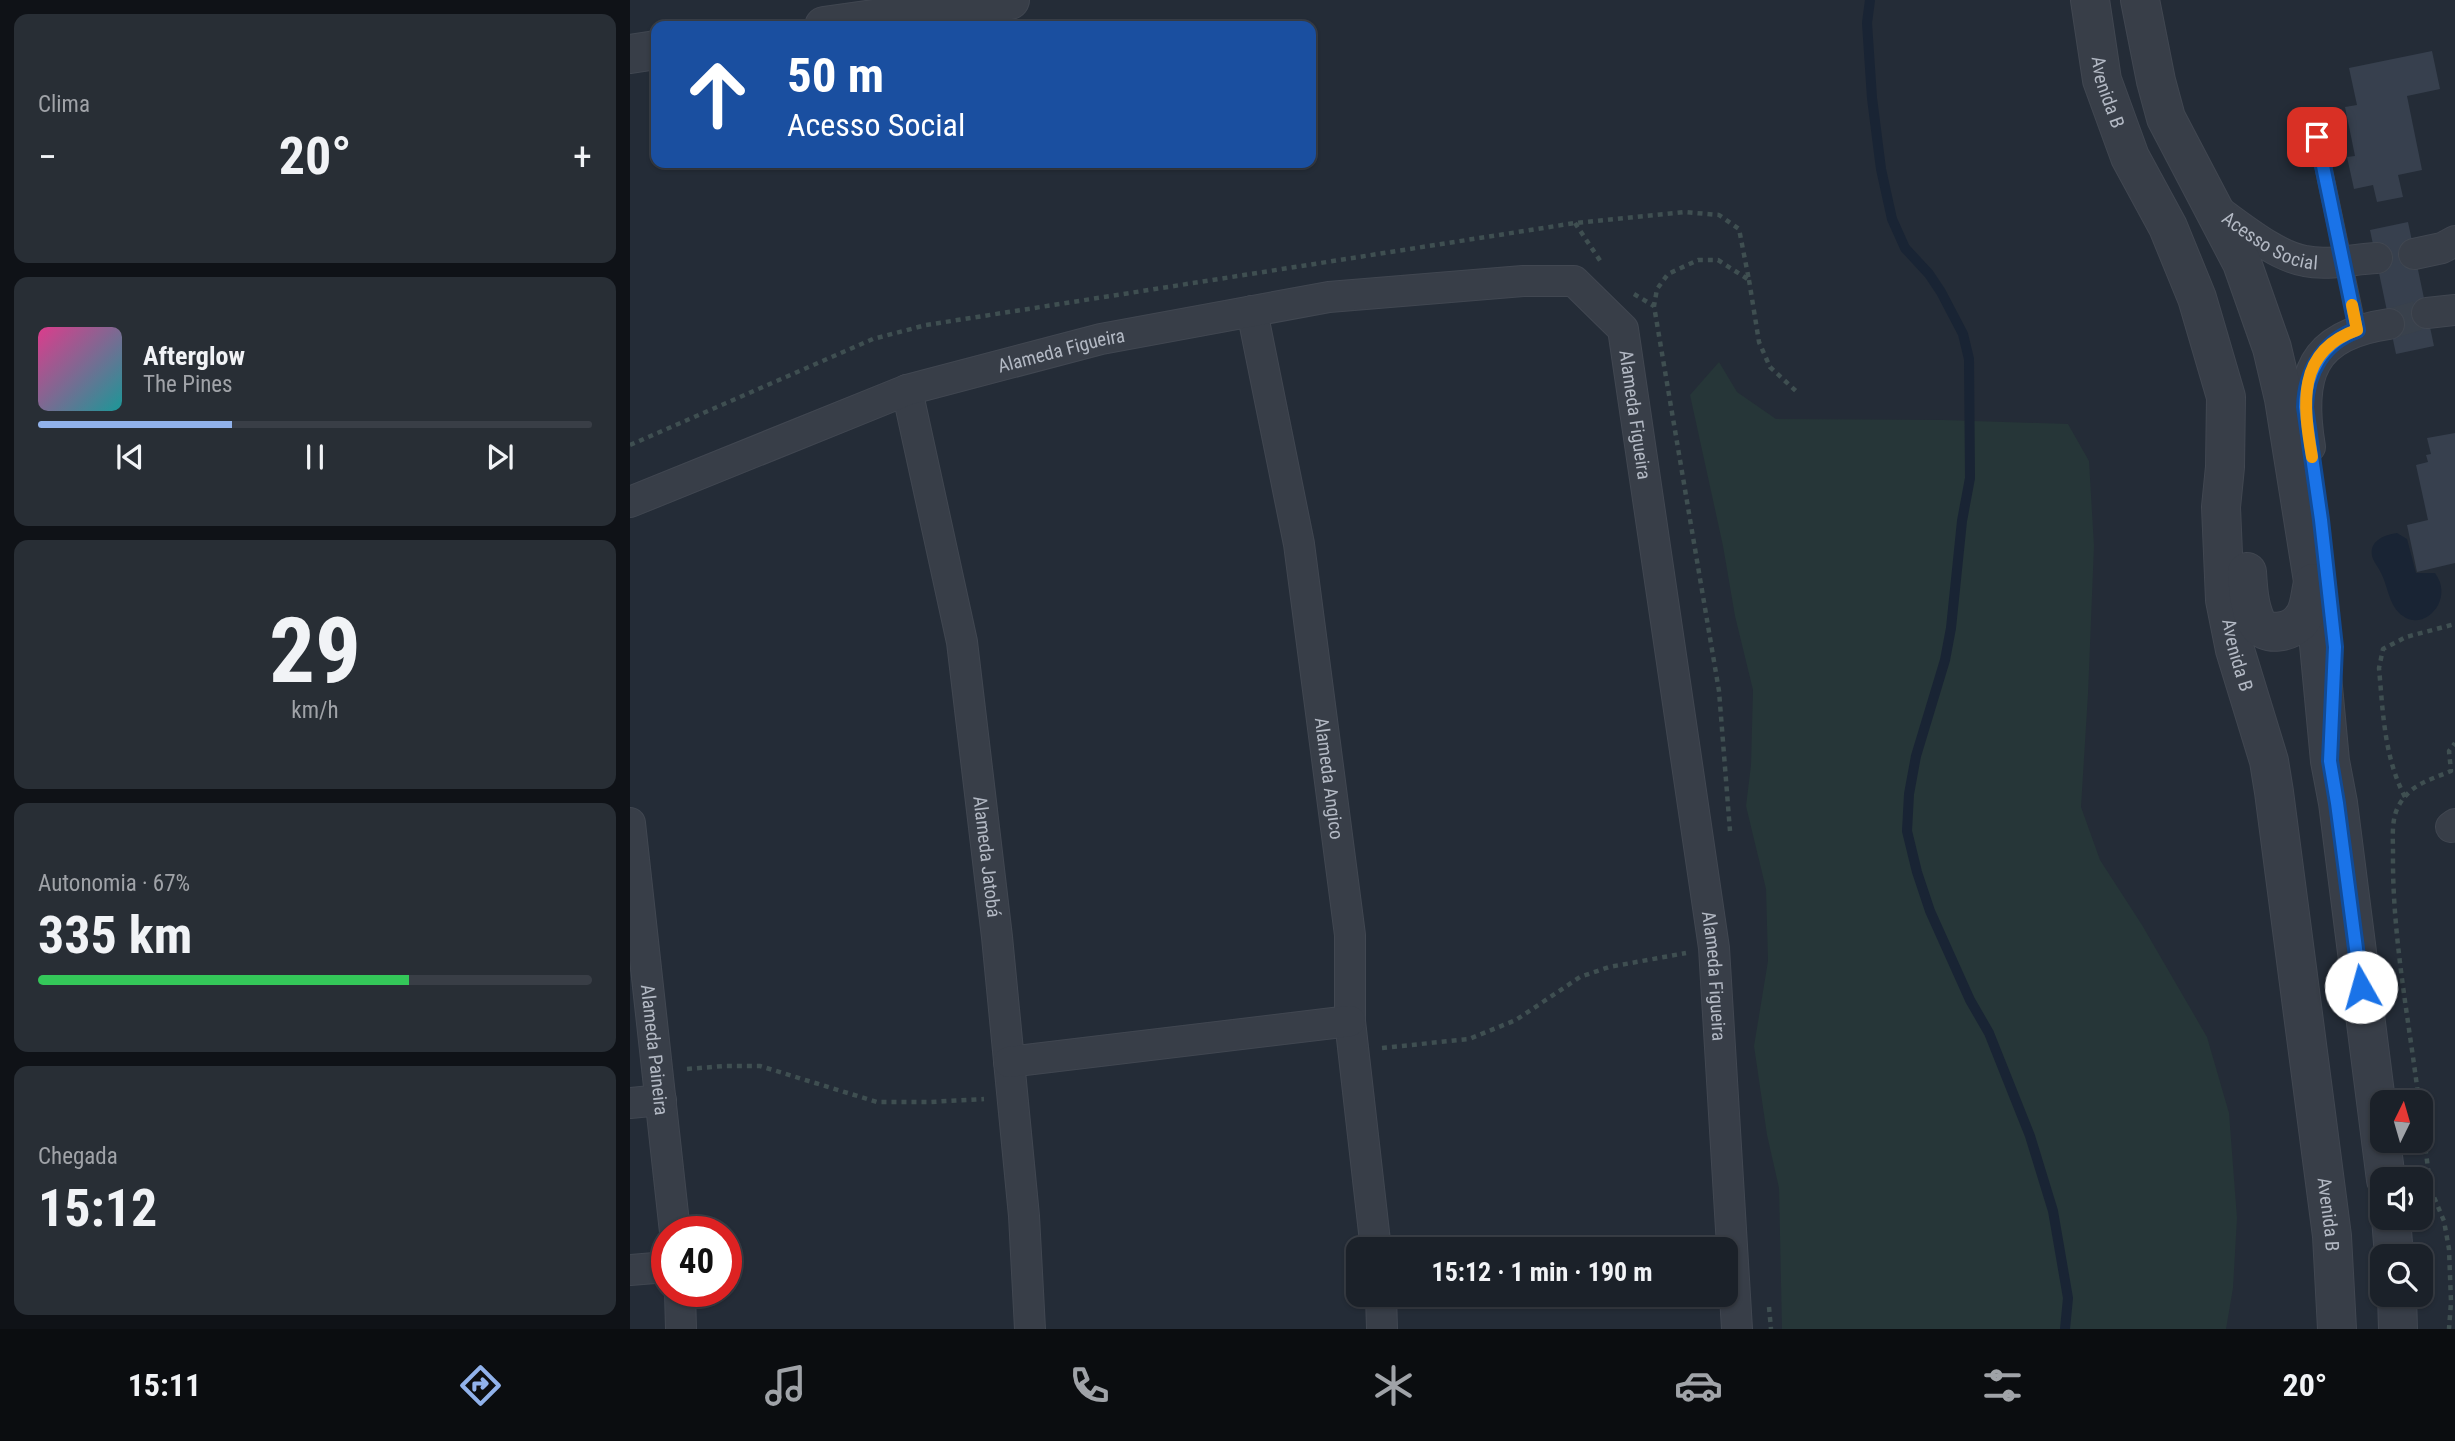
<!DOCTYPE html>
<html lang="pt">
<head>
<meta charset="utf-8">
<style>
  body { margin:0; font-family:"Roboto Condensed",sans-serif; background:#282e35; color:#f1f3f6; height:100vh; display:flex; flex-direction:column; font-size:26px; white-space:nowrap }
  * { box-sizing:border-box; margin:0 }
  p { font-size:23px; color:#a0a3a8 }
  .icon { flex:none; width:38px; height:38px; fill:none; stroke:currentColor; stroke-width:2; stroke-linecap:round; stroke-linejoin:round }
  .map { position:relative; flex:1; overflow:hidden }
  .panel { display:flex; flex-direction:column; gap:14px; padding:14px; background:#0f1217; width:630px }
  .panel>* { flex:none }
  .guide { position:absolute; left:21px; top:21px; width:665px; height:147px; border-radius:14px; box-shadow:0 2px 5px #0004,0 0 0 2px #393e46; background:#1a4fa0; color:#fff; overflow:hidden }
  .needle { width:46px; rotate:5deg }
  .fabs { position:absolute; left:1740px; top:1090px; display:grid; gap:14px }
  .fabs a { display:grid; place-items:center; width:63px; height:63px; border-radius:14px; background:#1b2129; box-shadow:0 2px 5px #0004,0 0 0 2px #393e46; font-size:35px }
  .speed { position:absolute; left:21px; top:1216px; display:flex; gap:14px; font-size:35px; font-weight:700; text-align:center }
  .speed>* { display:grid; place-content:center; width:91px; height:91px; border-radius:50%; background:#1b2129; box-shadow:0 2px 5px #0004,0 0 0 2px #393e46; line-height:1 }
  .speed .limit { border:10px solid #d22; background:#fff; color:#111 }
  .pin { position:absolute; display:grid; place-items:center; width:60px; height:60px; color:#fff; margin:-30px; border-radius:14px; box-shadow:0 4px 10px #0006 }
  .me { position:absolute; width:77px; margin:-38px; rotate:353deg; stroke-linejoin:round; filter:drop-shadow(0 0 5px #0008) }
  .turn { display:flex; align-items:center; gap:24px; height:147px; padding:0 21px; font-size:32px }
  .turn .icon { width:91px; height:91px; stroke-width:2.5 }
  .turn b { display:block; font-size:49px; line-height:60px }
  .big { font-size:52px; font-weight:700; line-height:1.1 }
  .panel .tile { flex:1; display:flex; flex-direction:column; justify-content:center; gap:10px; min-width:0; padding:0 24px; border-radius:14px; background:#282e35 }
  .panel .dial { align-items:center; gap:0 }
  .dial b { font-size:91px; line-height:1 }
  .song { display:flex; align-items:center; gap:21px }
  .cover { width:84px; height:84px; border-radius:10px; background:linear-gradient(135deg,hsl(330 70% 55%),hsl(180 70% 35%)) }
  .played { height:7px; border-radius:4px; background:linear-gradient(90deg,#91b2eb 35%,#393e46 35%) }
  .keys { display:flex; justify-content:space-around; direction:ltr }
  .heat { display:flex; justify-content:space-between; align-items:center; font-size:38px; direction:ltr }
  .charge { height:10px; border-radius:5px; background:linear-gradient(90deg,#34c759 67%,#393e46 0) }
  .trip { position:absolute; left:716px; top:1237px; width:392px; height:70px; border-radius:14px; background:#1b2129; box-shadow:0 2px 5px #0004,0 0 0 2px #393e46; font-weight:700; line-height:70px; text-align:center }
  .dock { display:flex; height:112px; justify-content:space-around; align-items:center; background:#0b0d10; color:#a0a3a8 }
  .dock .icon { width:49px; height:49px }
  .dock .current { color:#91b2eb }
  .dock b { font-size:32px; color:#f1f3f6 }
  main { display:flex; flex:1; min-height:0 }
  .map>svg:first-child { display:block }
</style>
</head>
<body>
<main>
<section class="panel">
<div class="tile"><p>Clima</p>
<div class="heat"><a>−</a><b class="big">20°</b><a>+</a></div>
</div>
<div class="tile">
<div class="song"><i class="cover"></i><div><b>Afterglow</b><p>The Pines</p></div></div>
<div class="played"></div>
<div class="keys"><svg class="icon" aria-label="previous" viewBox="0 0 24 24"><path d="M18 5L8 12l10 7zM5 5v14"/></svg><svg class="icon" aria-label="pause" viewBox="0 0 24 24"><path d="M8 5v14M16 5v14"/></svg><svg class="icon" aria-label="next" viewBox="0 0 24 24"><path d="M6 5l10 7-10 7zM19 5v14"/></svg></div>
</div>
<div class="tile dial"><b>29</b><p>km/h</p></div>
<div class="tile"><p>Autonomia · 67%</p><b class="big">335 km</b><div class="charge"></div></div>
<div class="tile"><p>Chegada</p><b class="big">15:12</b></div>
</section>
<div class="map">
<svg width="1825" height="1329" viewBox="0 0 1825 1329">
  <rect width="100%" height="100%" fill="#242c37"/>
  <polygon fill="#263638" points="1089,362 1107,392 1146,419 1314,420 1438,424 1459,461 1464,546 1458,694 1451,807 1470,860 1512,925 1577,1037 1599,1113 1607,1218 1603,1288 1596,1329 1152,1329 1149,1188 1137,1135 1124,1046 1138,961 1136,889 1116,806 1121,765 1123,690 1105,616 1093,546 1060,395"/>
  <path fill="#192434" d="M1767,533L1777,539L1786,573H1805C1825,600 1794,632 1773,616C1759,607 1758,586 1751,573C1749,568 1745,564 1743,559C1737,542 1753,535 1767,533Z"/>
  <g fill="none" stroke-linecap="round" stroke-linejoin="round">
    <polyline stroke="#192434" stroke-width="10" points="1240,0 1237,23 1242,98 1251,169 1262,219 1275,248 1299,274 1311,292 1333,334 1339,359 1340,478 1332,521 1321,628 1315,660 1286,756 1279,794 1277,831 1287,872 1300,911 1340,1000 1359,1033 1400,1136 1423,1211 1438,1298 1435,1329"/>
  </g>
  <g fill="#37404e">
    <polygon points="1802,51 1810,89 1777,96 1792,170 1768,175 1773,197 1747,202 1743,185 1724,189 1717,157 1725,156 1715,107 1727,105 1719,68"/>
    <polygon points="1778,222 1804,346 1766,354 1740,230"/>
    <polygon points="1825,433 1825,563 1787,572 1777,525 1798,520 1786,465 1798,462 1796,455 1801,454 1797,438"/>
  </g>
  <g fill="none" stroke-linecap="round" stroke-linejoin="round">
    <polyline stroke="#39414c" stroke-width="30" stroke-dasharray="30 15" stroke-linecap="butt" points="1759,324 1797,313"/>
    <g stroke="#414751" stroke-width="18">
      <polyline id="service" points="1687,137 1728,330"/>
    </g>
    <g stroke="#414751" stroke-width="32">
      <g id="minor">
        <path id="s1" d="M1584,208C1609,225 1645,256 1675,261C1698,266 1723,259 1747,258"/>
        <polyline points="1784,254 1812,248 1825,241"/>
        <path id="s2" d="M622,311L669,544L720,935V1021L746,1250"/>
        <polyline points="1797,313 1825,310"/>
        <path id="s3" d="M277,390L332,642L367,937L394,1216L400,1329"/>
        <path d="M1680,447C1668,375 1681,335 1759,324"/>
        <path id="s4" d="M0,502L277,390L471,339L699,297L893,281H944L993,329L1084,948L1107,1329"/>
        <path id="s5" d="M0,823L45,1232"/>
        <polyline points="1821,827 1825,824"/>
        <polyline points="379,1062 720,1021"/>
        <polyline points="0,1103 31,1100"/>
        <polyline points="0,1270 37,1267"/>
        <polyline points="50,1292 51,1329"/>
        <polyline points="751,1295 752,1329"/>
      </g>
    </g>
    <g stroke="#414751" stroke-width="40">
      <g id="tertiary">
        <path id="s6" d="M1460,0L1472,80L1500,157L1538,227L1567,298L1596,397L1595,467L1591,507L1595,600L1605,650L1639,761L1644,792L1702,1236L1707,1329"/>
        <polyline points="1510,0 1526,81 1536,118 1612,263 1642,348 1654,399 1683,581 1700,761 1708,803 1756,1180"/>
        <polyline points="194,26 380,0"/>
        <polyline points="0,54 26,50"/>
        <path d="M1617,572C1618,588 1619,606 1626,621C1634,638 1662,633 1672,619C1680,610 1680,594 1683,583"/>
        <polyline points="1761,1218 1764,1256"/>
        <polyline points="1767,1295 1768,1329"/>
      </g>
    </g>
    <g stroke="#3f4f51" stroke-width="4.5" stroke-dasharray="5 5" stroke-linecap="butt">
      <polyline points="945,223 971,262"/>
      <polyline points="1119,280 1129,342 1140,367 1167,392"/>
      <polyline points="1004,294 1024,306"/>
      <polyline points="0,445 243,339 296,325 945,223 1054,212 1089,215 1109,229 1119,280 1088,260 1068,260 1038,274 1027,289 1024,306 1089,691 1100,831"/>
      <path d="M1775,797C1754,757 1753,712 1749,668L1753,649L1776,637L1825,624"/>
      <polyline points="752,1048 839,1039 886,1020 950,977 979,967 1056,953"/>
      <polyline points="57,1069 94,1066 130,1066 247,1102 300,1102 354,1099"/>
      <path d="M1789,1102C1779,1020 1762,936 1763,853C1763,837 1761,819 1769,805C1781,784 1800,780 1821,771L1819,751L1825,743"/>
      <polyline points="1790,1109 1801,1190 1814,1221 1819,1249 1821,1302 1819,1329"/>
      <polyline points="1139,1307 1141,1329"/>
    </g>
    <use href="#service" stroke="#383e48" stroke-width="16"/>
    <use href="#minor" stroke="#383e48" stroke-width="30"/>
    <use href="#tertiary" stroke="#383e48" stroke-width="38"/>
  </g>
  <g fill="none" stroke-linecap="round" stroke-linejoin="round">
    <g stroke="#114b97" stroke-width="18">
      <path id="route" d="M1687,137L1727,330C1693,342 1676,372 1675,407L1691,520L1705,647L1700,761L1707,803L1731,987"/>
    </g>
    <use href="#route" stroke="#1a73e8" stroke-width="12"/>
    <path stroke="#f59e0b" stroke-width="12" d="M1682,457C1673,405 1666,351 1727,330L1722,305"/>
  </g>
  <g text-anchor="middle" stroke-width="7" stroke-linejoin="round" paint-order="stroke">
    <g font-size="19" fill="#b3b9c4" stroke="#1d232d">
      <text dy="7" stroke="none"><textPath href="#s6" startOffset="94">Avenida B</textPath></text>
      <text dy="7" stroke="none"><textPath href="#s1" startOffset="66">Acesso Social</textPath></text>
      <text dy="7" stroke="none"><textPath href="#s4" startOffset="458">Alameda Figueira</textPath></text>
      <text dy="7" stroke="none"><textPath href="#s4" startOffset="1132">Alameda Figueira</textPath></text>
      <text dy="7" stroke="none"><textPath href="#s6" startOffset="682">Avenida B</textPath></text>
      <text dy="7" stroke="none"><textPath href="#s2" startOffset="474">Alameda Angico</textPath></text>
      <text dy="7" stroke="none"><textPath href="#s3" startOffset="474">Alameda Jatobá</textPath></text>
      <text dy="7" stroke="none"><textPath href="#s4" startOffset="1699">Alameda Figueira</textPath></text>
      <text dy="7" stroke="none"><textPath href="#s5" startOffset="228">Alameda Paineira</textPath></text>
      <text dy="7" stroke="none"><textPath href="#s6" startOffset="1250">Avenida B</textPath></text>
    </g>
  </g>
</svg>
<div class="fabs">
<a><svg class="needle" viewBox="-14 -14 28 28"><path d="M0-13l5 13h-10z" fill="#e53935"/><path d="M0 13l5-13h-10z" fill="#a0a3a8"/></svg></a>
<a><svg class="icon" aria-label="sound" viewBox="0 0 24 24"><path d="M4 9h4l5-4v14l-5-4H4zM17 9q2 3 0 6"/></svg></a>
<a><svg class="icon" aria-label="search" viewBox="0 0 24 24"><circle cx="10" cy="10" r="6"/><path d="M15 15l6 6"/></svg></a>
</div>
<div class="speed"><div class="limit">40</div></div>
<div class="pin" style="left:1687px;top:137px;background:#d93025"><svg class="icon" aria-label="arrive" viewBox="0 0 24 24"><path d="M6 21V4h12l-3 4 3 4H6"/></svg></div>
<svg class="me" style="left:1731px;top:987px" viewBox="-20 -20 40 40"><circle r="19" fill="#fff"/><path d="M0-13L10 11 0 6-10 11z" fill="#1a73e8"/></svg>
<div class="trip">15:12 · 1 min · 190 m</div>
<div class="guide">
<div class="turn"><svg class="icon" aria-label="ahead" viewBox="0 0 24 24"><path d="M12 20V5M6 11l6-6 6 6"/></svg><div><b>50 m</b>Acesso Social</div></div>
</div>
</div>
</main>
<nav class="dock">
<b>15:11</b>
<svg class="icon current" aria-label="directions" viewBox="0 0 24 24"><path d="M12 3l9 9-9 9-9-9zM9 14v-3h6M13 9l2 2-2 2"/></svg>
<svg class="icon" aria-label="music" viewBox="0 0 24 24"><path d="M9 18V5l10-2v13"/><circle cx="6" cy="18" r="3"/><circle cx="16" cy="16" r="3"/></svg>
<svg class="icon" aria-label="phone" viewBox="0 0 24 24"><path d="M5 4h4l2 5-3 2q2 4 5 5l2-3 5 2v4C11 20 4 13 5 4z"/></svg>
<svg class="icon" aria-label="climate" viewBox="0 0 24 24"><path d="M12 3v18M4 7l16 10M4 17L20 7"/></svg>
<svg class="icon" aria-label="car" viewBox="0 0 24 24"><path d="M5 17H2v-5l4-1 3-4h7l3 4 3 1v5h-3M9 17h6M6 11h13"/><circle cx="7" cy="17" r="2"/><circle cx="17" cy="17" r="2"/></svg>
<svg class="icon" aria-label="filters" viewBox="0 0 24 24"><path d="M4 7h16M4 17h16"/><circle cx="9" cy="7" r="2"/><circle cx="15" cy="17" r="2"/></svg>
<b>20°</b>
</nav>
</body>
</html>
